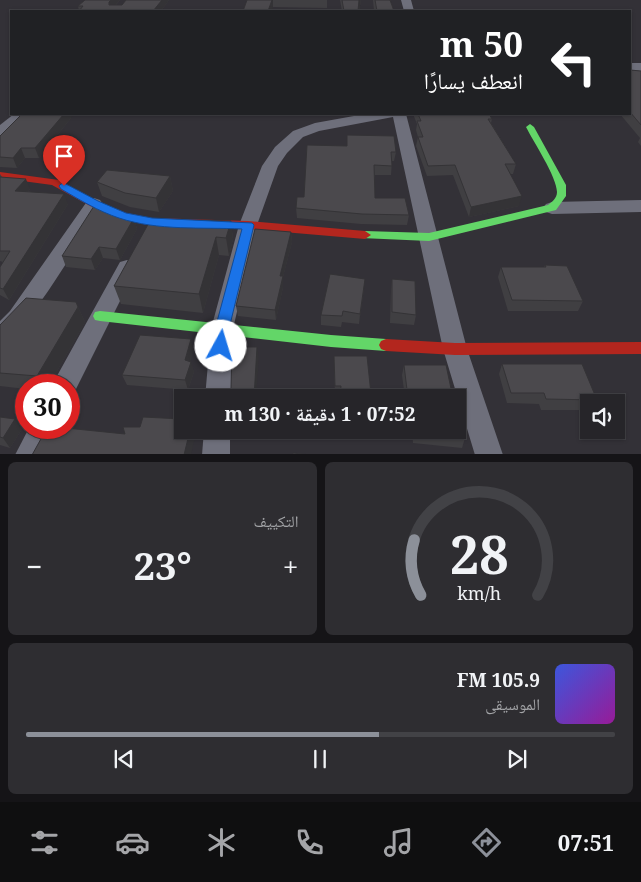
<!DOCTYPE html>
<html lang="ar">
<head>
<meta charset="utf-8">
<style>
  body { margin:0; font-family:"Noto Serif","Noto Naskh Arabic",serif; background:#2e2d31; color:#f1f3f6; direction:rtl; height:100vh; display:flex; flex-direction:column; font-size:19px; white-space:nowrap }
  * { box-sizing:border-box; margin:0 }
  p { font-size:16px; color:#a4a5a8 }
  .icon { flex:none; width:28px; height:28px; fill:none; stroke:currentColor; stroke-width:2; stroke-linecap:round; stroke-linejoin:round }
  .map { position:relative; height:454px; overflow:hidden; direction:ltr }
  .drawer { display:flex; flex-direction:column; gap:8px; padding:8px; background:#151417; flex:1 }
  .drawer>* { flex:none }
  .guide { position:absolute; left:10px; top:10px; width:621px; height:105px; border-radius:0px; box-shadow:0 1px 4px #0004,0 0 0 1px #424246; direction:rtl; background:#202124; color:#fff; overflow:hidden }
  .fabs { position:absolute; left:580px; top:394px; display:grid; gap:10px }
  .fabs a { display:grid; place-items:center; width:45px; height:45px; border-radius:0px; background:#262529; box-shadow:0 1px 4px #0004,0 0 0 1px #424246; font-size:25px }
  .speed { position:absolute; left:15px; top:374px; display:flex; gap:10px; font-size:25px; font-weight:700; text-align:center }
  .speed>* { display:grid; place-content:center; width:65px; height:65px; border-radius:50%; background:#262529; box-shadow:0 1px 4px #0004,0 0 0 1px #424246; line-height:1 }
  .speed .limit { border:8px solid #d22; background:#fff; color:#111 }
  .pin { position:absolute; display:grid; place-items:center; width:42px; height:42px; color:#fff; margin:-51px -21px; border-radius:50% 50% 50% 0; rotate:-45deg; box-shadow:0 0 5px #0007 }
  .pin .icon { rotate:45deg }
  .me { position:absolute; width:55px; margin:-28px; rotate:6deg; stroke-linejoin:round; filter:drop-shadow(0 0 4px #0008) }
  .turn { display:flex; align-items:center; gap:18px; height:105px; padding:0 25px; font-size:22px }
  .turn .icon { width:65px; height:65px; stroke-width:2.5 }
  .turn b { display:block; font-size:35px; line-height:42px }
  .big { font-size:38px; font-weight:700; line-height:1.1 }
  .drawer .widget { flex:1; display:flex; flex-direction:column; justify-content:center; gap:8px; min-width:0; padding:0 18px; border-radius:8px; background:#2e2d31 }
  .drawer .dial { align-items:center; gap:0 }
  .dial svg { height:130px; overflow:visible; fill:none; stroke:#424246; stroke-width:7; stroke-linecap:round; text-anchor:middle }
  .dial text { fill:#f1f3f6; stroke:none }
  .song { display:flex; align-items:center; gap:15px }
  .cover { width:60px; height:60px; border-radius:8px; background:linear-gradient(135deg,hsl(230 70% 55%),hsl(300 70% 35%)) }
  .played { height:5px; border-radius:2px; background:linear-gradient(90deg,#8c9099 60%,#424246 60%) }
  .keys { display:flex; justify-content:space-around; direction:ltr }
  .heat { display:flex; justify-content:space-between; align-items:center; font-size:28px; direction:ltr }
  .drawer .tiles { flex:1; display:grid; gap:8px; grid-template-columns:1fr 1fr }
  .widget:last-child { grid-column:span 2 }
  .trip { position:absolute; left:174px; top:389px; width:292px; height:50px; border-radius:0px; background:#262529; box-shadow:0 1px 4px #0004,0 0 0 1px #424246; font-weight:700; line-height:50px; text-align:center; direction:rtl }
  .tabs { display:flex; height:80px; justify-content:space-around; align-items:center; background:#0f0f10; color:#a4a5a8 }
  .tabs .icon { width:35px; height:35px }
  .tabs .selected { color:#8c9099 }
  .tabs b { font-size:22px; color:#f1f3f6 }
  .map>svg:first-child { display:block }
</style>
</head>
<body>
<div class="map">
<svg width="641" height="455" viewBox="0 0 641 455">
  <rect width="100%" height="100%" fill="#333137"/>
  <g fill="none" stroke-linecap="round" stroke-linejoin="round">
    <g fill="#6e6f7b" fill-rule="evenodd">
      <polygon points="401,0 411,0 414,11 404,11"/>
      <rect x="630" y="63" width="11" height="8"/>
      <polygon points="14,114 29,114 5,136 0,137 0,125"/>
      <polygon points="365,114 406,114 467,349 503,455 475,455 443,349 393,117 319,131 303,137 287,153 278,166 257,225 233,329 231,398 205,398 211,329 239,225 262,166 275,147 293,131 315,123"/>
      <path d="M94,198L100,200L103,204C85,232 26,336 0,344V321L10,311L88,200Z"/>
      <polygon points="641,200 641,212 552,214 546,212 543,208 546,204 552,202"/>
      <polygon points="127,260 134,262 137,267 74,393 69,395 69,385 52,385 120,262"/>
      <polygon points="29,428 56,428 44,455 15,455"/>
      <polygon points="204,430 230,430 230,455 202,455"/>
    </g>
    <g fill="#63d668" fill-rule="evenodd">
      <path d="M530,124L534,127L566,185V196L556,210L429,241L361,238L359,235L365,231L429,233L548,205C552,202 557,198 557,192C557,177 533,141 526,127Z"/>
      <polygon points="100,311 331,335 386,339 391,341 393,345 391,349 386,351 331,347 100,321 95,320 93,316 95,312"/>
    </g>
    <g fill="#b3261e" fill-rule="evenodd">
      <polygon points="0,172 59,180 98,202 126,213 152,218 248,221 365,231 371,235 365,239 248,229 152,226 119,218 90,206 52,185 0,178"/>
      <polygon points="386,339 455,343 641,342 641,354 455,355 386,351 381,349 379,345 381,341"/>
    </g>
  </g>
  <g fill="#403f42">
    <polygon points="85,0 120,0 116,5 122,5 126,0 169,0 161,11 79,11 78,6"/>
    <polygon points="247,0 327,0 327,8 273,7"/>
    <polygon points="340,0 361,0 359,11 342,11"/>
    <polygon points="373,0 390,0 394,11 374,11"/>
    <polygon points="630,70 641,71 641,146 638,142 640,138 620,114 630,114"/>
    <polygon points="413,114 489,114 492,119 491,123 516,164 513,174 510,174 519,206 469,217 453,175 427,176 416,146 418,137 416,130 417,124"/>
    <polygon points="71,118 39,158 25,158 17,168 0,167 0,136"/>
    <polygon points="307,145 396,152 394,161 392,161 391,175 375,175 375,198 409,215 407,225 361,224 297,218 296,208 304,197"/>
    <polygon points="0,174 2,177 30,189 28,191 68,204 9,300 0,295 0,267 3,262 0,261"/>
    <polygon points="170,176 173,191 159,212 130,207 102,196 97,182"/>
    <polygon points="110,214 134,218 137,229 120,260 103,258 95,270 66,267 62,256"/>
    <polygon points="231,221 233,239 229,256 219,255 203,313 121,304 114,286"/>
    <polygon points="291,232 292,242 283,277 283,287 276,320 238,316 236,306"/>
    <polygon points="545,265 583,301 578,311 508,311 498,277 501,267 544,267"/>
    <polygon points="392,279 416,315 414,325 390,323 391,290"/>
    <polygon points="364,289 359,324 342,322 341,327 321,325 321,315"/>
    <polygon points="78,307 85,322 49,385 26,385 26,389 0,386 0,325"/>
    <polygon points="194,350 190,362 194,372 188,390 127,385 122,375"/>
    <polygon points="334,356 367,356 340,397 335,397"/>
    <polygon points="502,364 597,400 596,402 589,402 589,410 541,410 539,404 507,403 499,374"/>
    <polygon points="404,365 453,398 405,398 402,375"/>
    <polygon points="0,417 22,429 10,448 0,445"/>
    <polygon points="337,430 372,430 371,439 337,436"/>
    <polygon points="412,430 458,430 465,438 462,448 413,443"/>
  </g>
  <g fill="#343336">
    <polygon points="111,0 120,0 111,10 109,2"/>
    <polygon points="162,0 169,0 161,11 153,11"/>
    <polygon points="272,0 273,0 273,7 272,11 268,11"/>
    <polygon points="359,0 361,0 359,11 358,11"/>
    <polygon points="64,114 74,114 71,118 39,158 35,148"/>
    <polygon points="21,148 25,158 17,168 13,158"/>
    <polygon points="170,176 173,191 159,212 156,198"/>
    <polygon points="26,179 30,189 20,201 15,191"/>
    <polygon points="64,194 68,204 9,300 3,289"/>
    <polygon points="522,196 519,206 469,217 471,207"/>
    <polygon points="134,218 137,229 120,260 116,249"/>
    <polygon points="231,221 233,239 229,256 226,238"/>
    <polygon points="291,232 292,242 283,277 283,287 276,320 275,310 280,276"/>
    <polygon points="216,237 219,255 203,313 199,294"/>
    <polygon points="99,247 103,258 95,270 91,259"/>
    <polygon points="365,279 364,289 359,324 360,314"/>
    <polygon points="78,307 85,322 49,385 42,385 37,376"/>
    <polygon points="191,339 194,350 188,371 185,360"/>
    <polygon points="257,347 259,357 256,398 254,398"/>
    <polygon points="191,362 194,372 188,390 185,380"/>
    <polygon points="15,419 22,429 10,448 3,438"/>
    <polygon points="190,430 196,430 196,432 191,455 184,455"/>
  </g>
  <g fill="#4b494d" stroke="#343336">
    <polygon points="85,0 111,0 109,2 109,5 122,5 126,0 162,0 153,11 79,11 83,6 78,6"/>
    <polygon points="247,0 272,0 268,11 243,11"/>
    <polygon points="342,0 359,0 358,11 344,11"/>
    <polygon points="375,0 390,0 394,11 377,11"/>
    <polygon points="630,70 641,71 641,125 630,112"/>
    <polygon points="22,114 64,114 35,148 21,148 13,158 0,157 0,136"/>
    <polygon points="418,114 489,114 492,119 488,119 516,164 505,164 522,196 471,207 455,165 428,166 418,137 423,137 417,121 421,121"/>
    <polygon points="347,135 394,136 396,152 391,152 392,166 374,165 375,198 405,198 409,215 362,214 296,208 297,197 304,197 307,145 347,146"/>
    <polygon points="107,170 170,176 156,198 125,193 97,182"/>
    <polygon points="0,177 26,179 15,191 64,194 3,289 0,288 0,267 10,251 0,251"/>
    <polygon points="94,206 110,214 134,218 116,249 99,247 91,259 62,256"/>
    <polygon points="151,219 231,221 226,238 216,237 199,294 114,286"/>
    <polygon points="255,229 291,232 280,276 283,276 275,310 236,306"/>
    <polygon points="545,265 567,266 583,301 512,300 501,267 546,267"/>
    <polygon points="330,274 365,279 360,314 343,311 342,316 321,315"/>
    <polygon points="392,279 415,281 416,315 392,312"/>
    <polygon points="26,298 76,302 78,307 37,376 0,373 0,325"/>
    <polygon points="140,335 191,339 185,360 191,362 185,380 122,375"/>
    <polygon points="232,347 257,347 254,398 216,398 217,390 229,390 231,388"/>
    <polygon points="334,356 367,356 371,394 373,394 373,398 340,398 341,386 335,386"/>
    <polygon points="502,364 582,364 597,400 546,399 544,393 511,393"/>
    <polygon points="404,365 446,365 453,398 408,398"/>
    <polygon points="299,389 299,398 263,398 263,392"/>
    <polygon points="458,414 460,414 465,438 415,434 415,430 458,430"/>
    <polygon points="0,417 15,419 3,438 0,437"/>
    <polygon points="143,417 182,419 182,430 190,430 184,455 32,455 47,428 66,428 125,434 123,427 140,427"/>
    <polygon points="293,453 310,455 293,455"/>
  </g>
  <path fill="#1a73e8" stroke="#114b97" d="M64,183L98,201L126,213L152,218L252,223L254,225L229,329L228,346L226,351L221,352L216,351L214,346L215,329L242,229C202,227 158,231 119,218C98,211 80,200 61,189L59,186L61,184Z"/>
</svg>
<div class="fabs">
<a><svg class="icon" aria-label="sound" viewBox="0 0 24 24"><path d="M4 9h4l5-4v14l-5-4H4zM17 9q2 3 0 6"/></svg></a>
</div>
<div class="speed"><div class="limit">30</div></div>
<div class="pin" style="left:64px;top:186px;background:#d93025"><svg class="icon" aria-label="arrive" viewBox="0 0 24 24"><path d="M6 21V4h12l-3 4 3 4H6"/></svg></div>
<svg class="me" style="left:221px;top:346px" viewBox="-20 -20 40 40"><circle r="19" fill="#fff"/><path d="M0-13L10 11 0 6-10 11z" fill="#1a73e8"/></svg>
<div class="trip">07:52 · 1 دقيقة · 130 m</div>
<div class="guide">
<div class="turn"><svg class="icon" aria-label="left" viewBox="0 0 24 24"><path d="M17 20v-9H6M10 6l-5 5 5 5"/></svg><div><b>50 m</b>انعطف يسارًا</div></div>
</div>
</div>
<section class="drawer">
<div class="tiles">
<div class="widget dial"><svg viewBox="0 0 100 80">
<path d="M14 69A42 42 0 1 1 86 69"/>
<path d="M14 69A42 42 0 0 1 10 35" stroke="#8c9099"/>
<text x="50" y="56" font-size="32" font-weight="700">28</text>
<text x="50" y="72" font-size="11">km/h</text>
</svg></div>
<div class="widget"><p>التكييف</p>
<div class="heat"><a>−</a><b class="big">23°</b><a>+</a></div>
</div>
<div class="widget">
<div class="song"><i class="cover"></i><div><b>105.9 FM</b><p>الموسيقى</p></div></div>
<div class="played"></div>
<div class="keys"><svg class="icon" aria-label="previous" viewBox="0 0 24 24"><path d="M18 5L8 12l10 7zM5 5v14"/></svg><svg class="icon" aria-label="pause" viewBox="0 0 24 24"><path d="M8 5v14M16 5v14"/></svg><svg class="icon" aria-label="next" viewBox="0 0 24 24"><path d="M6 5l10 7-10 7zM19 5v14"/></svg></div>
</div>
</div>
</section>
<nav class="tabs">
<b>07:51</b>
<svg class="icon selected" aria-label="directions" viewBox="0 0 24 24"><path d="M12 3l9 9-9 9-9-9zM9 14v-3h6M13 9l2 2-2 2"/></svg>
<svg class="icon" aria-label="music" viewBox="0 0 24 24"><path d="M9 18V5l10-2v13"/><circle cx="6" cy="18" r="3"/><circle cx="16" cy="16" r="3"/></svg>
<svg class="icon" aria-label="phone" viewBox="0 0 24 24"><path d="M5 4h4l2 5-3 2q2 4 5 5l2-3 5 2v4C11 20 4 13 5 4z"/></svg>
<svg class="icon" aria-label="climate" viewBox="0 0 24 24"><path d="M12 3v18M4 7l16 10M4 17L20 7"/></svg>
<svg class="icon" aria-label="car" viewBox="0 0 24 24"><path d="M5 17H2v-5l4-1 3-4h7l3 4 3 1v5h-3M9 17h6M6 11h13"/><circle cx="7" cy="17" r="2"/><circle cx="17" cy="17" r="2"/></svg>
<svg class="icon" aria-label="filters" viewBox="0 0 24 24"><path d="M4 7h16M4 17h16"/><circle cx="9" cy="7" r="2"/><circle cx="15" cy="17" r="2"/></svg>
</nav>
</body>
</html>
